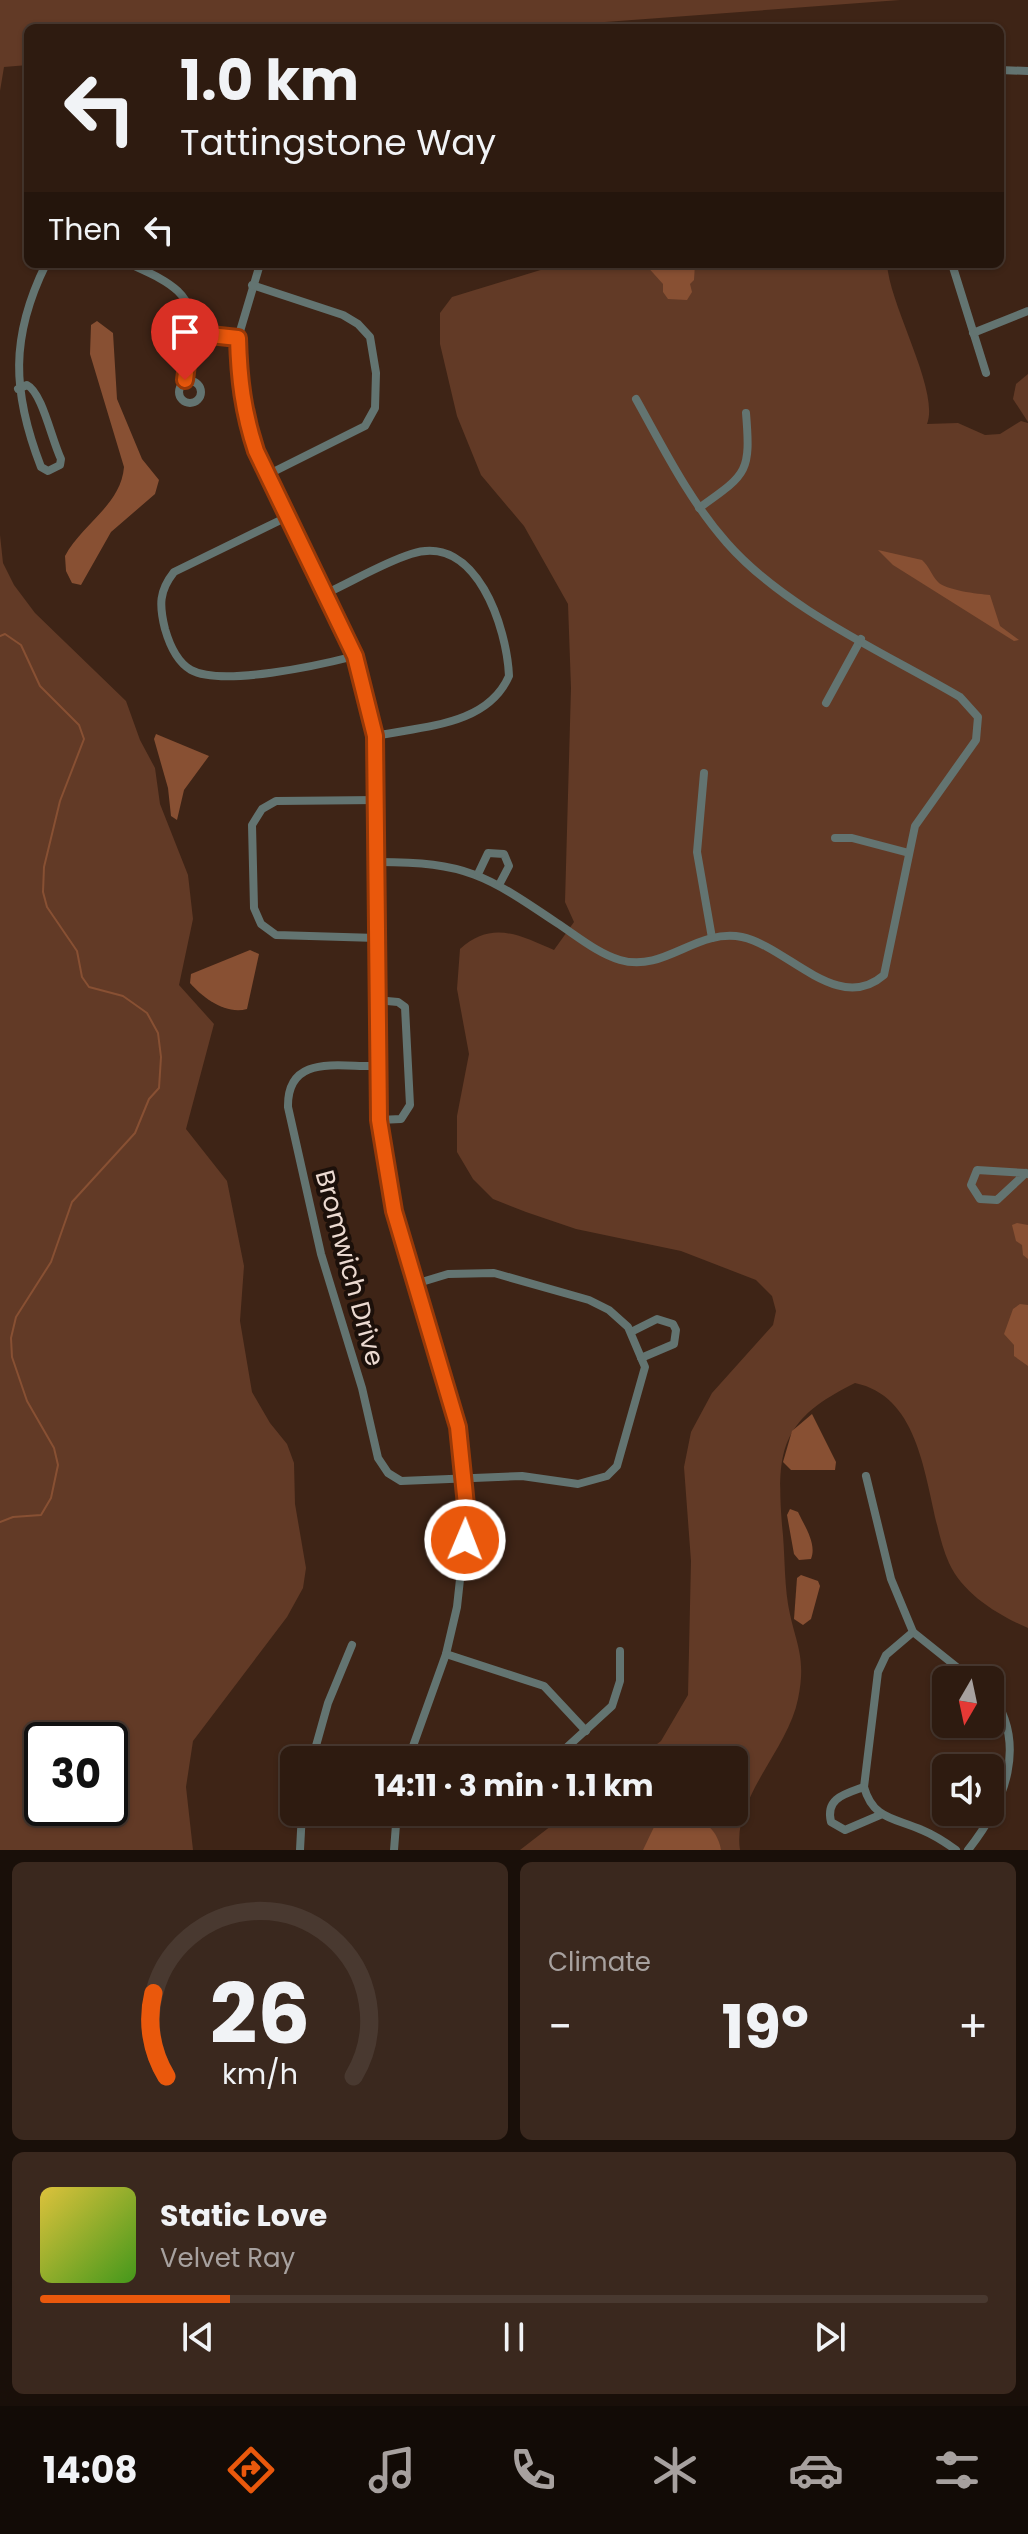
<!DOCTYPE html>
<html lang="en">
<head>
<meta charset="utf-8">
<style>
  body { margin:0; font-family:Poppins,sans-serif; background:#3a281e; color:#f1f3f6; height:100vh; display:flex; flex-direction:column; font-size:30px; white-space:nowrap }
  * { box-sizing:border-box; margin:0 }
  p { font-size:26px; color:#a7a19f }
  .icon { flex:none; width:44px; height:44px; fill:none; stroke:currentColor; stroke-width:2; stroke-linecap:round; stroke-linejoin:round }
  .map { position:relative; height:1850px; overflow:hidden }
  .drawer { display:flex; flex-direction:column; gap:12px; padding:12px; background:#190f09; flex:1 }
  .drawer>* { flex:none }
  .hud { position:absolute; left:24px; top:24px; width:980px; height:244px; border-radius:12px; box-shadow:0 2px 6px #0004,0 0 0 2px #493930; background:#2e1b10; color:#f1f3f6; overflow:hidden }
  .needle { width:52px; rotate:189deg }
  .controls { position:absolute; left:932px; top:1666px; display:grid; gap:16px }
  .controls a { display:grid; place-items:center; width:72px; height:72px; border-radius:12px; background:#2e1b10; box-shadow:0 2px 6px #0004,0 0 0 2px #493930; font-size:40px }
  .speed { position:absolute; left:24px; top:1722px; display:flex; gap:16px; font-size:40px; font-weight:700; text-align:center }
  .speed>* { display:grid; place-content:center; width:104px; height:104px; border-radius:50%; background:#2e1b10; box-shadow:0 2px 6px #0004,0 0 0 2px #493930; line-height:1 }
  .speed .limit { border:4px solid #111; border-radius:12px; background:#fff; color:#111 }
  .pin { position:absolute; display:grid; place-items:center; width:68px; height:68px; color:#fff; margin:-82px -34px; border-radius:50% 50% 50% 0; rotate:-45deg; box-shadow:0 0 8px #0007 }
  .pin .icon { rotate:45deg }
  .me { position:absolute; width:88px; margin:-44px; rotate:1deg; stroke-linejoin:round; filter:drop-shadow(0 0 6px #0008) }
  .turn { display:flex; align-items:center; gap:28px; height:168px; padding:0 24px; font-size:36px }
  .turn .icon { width:104px; height:104px; stroke-width:2.5 }
  .turn b { display:block; font-size:56px; line-height:68px }
  .then { display:flex; align-items:center; height:76px; padding:0 24px; background:#0003; gap:16px; font-size:30px }
  .big { font-size:60px; font-weight:700; line-height:1.1 }
  .drawer .card { flex:1; display:flex; flex-direction:column; justify-content:center; gap:12px; min-width:0; padding:0 28px; border-radius:12px; background:#3a281e }
  .drawer .dial { align-items:center; gap:0 }
  .dial svg { height:208px; overflow:visible; fill:none; stroke:#493930; stroke-width:7; stroke-linecap:round; text-anchor:middle }
  .dial text { fill:#f1f3f6; stroke:none }
  .song { display:flex; align-items:center; gap:24px }
  .cover { width:96px; height:96px; border-radius:12px; background:linear-gradient(135deg,hsl(50 70% 55%),hsl(100 70% 35%)) }
  .played { height:8px; border-radius:4px; background:linear-gradient(90deg,#ea580c 20%,#493930 20%) }
  .keys { display:flex; justify-content:space-around; direction:ltr }
  .heat { display:flex; justify-content:space-between; align-items:center; font-size:44px; direction:ltr }
  .drawer .tiles { flex:1; display:grid; gap:12px; grid-template-columns:1fr 1fr }
  .card:last-child { grid-column:span 2 }
  .trip { position:absolute; left:280px; top:1746px; width:468px; height:80px; border-radius:12px; background:#2e1b10; box-shadow:0 2px 6px #0004,0 0 0 2px #493930; font-weight:700; line-height:80px; text-align:center }
  .tabs { display:flex; height:128px; justify-content:space-around; align-items:center; background:#120b06; color:#a7a19f }
  .tabs .icon { width:56px; height:56px }
  .tabs .current { color:#ea580c }
  .tabs b { font-size:36px; color:#f1f3f6 }
  .map>svg:first-child { display:block }
</style>
</head>
<body>
<div class="map">
<svg width="1028" height="1850" viewBox="0 0 1028 1850">
  <rect width="100%" height="100%" fill="#3e2416"/>
  <g fill="#623a26" fill-rule="evenodd">
    <polygon points="0,0 900,0 524,28 28,28 28,65 4,67 0,91"/>
    <path d="M560,264H887C890,307 940,391 927,424L958,423L985,435L1000,434L1021,421L1028,423V1628C998,1615 963,1594 949,1563C924,1507 931,1399 855,1383C782,1419 776,1448 782,1525C785,1551 784,1578 788,1604C795,1644 807,1655 798,1699C788,1750 732,1798 740,1850H520L569,1812H734V1760H636L661,1741L688,1695L691,1561L684,1467L691,1432L712,1393L773,1325L776,1311L772,1296L756,1280L681,1251L576,1229L526,1212L493,1199L473,1179L457,1152V1116L469,1054L457,989L460,949C492,920 519,935 554,950L574,922L565,902L571,688L568,604L524,526L481,475L457,416L440,344V313L452,297Z"/>
    <polygon points="1028,374 1028,422 1013,399 1016,384"/>
    <path d="M0,535L3,563L14,585L35,613L126,701L140,740L155,768L160,804L188,875L193,919L179,985L214,1024L186,1129L227,1181L244,1266L240,1321L252,1392L270,1423L287,1444L294,1463L295,1504L306,1568L303,1588L287,1617L193,1741L186,1787L193,1850H0ZM42,1740H110V1808H42Z"/>
  </g>
  <g fill="#885033">
    <polygon points="645,264 695,264 694,280 690,284 692,292 687,300 668,299 663,292 663,284"/>
    <path d="M97,321L113,333L117,399L142,459L159,480L155,494L111,532L81,585L72,583L66,571L65,556C82,524 121,505 124,467L90,354L91,325Z"/>
    <path d="M878,550L922,560C930,567 931,575 938,582C945,590 978,594 990,595L1000,626L1019,640L1014,641L893,565Z"/>
    <polygon points="156,734 209,756 184,790 177,820 171,816 168,788 154,739"/>
    <path d="M250,950L259,954L247,1009C226,1015 203,998 190,983L191,974Z"/>
    <polygon points="1017,1223 1028,1225 1028,1259 1023,1255 1022,1245 1016,1241 1012,1225"/>
    <polygon points="1020,1304 1028,1305 1028,1366 1014,1356 1014,1345 1004,1334 1013,1309"/>
    <polygon points="812,1414 836,1462 835,1470 791,1470 783,1462 792,1431"/>
    <path d="M790,1509L798,1512C805,1527 817,1544 811,1559L799,1560L794,1554L787,1515Z"/>
    <polygon points="801,1575 818,1581 820,1586 811,1619 803,1625 794,1619 797,1578"/>
    <path d="M679,1815C700,1817 717,1827 721,1850H643L654,1827Z"/>
  </g>
  <g fill="none" stroke-linecap="round" stroke-linejoin="round">
    <polyline stroke="#885033" stroke-width="2" points="0,636 5,634 21,645 40,686 79,725 84,739 60,801 44,867 43,892 47,907 77,951 82,977 89,987 123,996 147,1013 158,1033 161,1057 159,1088 149,1099 135,1133 72,1202 51,1262 16,1317 11,1338 12,1357 27,1401 54,1448 58,1465 51,1498 41,1515 13,1517 0,1522"/>
    <g stroke="#637471" stroke-width="8">
      <polyline points="1000,70 1028,71"/>
      <path d="M130,264C162,279 197,291 191,333L238,338"/>
      <polyline points="260,264 238,338 239,385 256,451 355,656 375,736 379,1120 394,1211 458,1427 463,1479 467,1515 457,1607 446,1654 408,1760"/>
      <polyline points="952,264 986,373"/>
      <polyline points="252,285 343,315 358,324 370,337 376,373 375,408 365,426 269,474"/>
      <polyline points="973,333 1028,311"/>
      <polyline points="185,380 191,333"/>
      <circle cx="190" cy="392" r="11"/>
      <path d="M18,389L27,385C42,392 52,441 61,459L60,465L48,471L41,467C12,392 10,337 46,264"/>
      <path d="M699,508C747,474 751,473 746,413"/>
      <path d="M289,516L174,572C159,591 159,605 165,629C169,643 177,662 191,670C222,687 320,665 355,656"/>
      <path d="M327,593C355,580 383,563 411,554C477,532 507,629 509,676C487,726 423,726 375,736"/>
      <polyline points="826,703 861,639"/>
      <polyline points="704,773 697,852 712,938"/>
      <polyline points="835,838 852,838 909,853"/>
      <path d="M378,862C466,862 486,875 557,923C577,936 597,953 620,960C665,973 696,928 742,937C788,947 838,1015 884,975L915,826L976,740L978,717L960,697C885,653 785,609 727,543C689,500 664,449 636,399"/>
      <polyline points="478,874 488,853 504,854 509,866 499,885"/>
      <polyline points="377,938 276,935 261,924 254,908 252,825 262,809 276,801 378,800"/>
      <polyline points="376,1000 398,1002 405,1007 410,1105 401,1119 379,1120"/>
      <path d="M375,1066C338,1067 287,1054 288,1107L321,1254L362,1388L378,1458L388,1473L401,1481L522,1476L578,1484L607,1476L617,1466L645,1367L628,1327L609,1310L589,1300L494,1273L448,1274L415,1284"/>
      <polyline points="1026,1173 997,1200 980,1199 971,1185 977,1170 1026,1173 1028,1174"/>
      <polyline points="631,1332 657,1319 673,1324 676,1330 674,1344 641,1358"/>
      <polyline points="866,1476 891,1579 913,1632 973,1680"/>
      <path d="M913,1632L886,1655L878,1672L864,1787C873,1820 896,1818 922,1830C934,1835 945,1842 956,1850"/>
      <polyline points="446,1654 544,1686 586,1731"/>
      <polyline points="312,1757 326,1760"/>
      <polyline points="312,1760 328,1703 352,1645"/>
      <polyline points="553,1760 612,1706 620,1681 620,1651"/>
      <path d="M864,1787C845,1794 825,1798 831,1822L845,1830L880,1815"/>
      <polyline points="480,1815 487,1812"/>
      <polyline points="300,1850 302,1812"/>
      <polyline points="394,1850 397,1812"/>
      <path d="M968,1850C1006,1802 1028,1743 990,1692"/>
    </g>
  </g>
  <g fill="none" stroke-linecap="round" stroke-linejoin="round">
    <g stroke="#983908" stroke-width="20">
      <path id="route" d="M185,380L191,333L238,338C239,378 243,412 256,451L355,656L375,736L379,1120L394,1211L458,1427L467,1515L465,1540"/>
    </g>
    <use href="#route" stroke="#ea580c" stroke-width="14"/>
  </g>
  <g text-anchor="middle" stroke-width="8" stroke-linejoin="round" paint-order="stroke">
    <g font-size="26" fill="#ecdad1" stroke="#1c100a">
      <text transform="translate(350 1268) rotate(75)" y="9">Bromwich Drive</text>
    </g>
  </g>
</svg>
<div class="controls">
<a><svg class="needle" viewBox="-14 -14 28 28"><path d="M0-13l5 13h-10z" fill="#e53935"/><path d="M0 13l5-13h-10z" fill="#a7a19f"/></svg></a>
<a><svg class="icon" aria-label="sound" viewBox="0 0 24 24"><path d="M4 9h4l5-4v14l-5-4H4zM17 9q2 3 0 6"/></svg></a>
</div>
<div class="speed"><div class="limit">30</div></div>
<div class="pin" style="left:185px;top:380px;background:#d93025"><svg class="icon" aria-label="arrive" viewBox="0 0 24 24"><path d="M6 21V4h12l-3 4 3 4H6"/></svg></div>
<svg class="me" style="left:465px;top:1540px" viewBox="-20 -20 40 40"><circle r="17" fill="#ea580c" stroke="#fff" stroke-width="3"/><path d="M0-11L8 9 0 5-8 9z" fill="#fff"/></svg>
<div class="trip">14:11 · 3 min · 1.1 km</div>
<div class="hud">
<div class="turn"><svg class="icon" aria-label="left" viewBox="0 0 24 24"><path d="M17 20v-9H6M10 6l-5 5 5 5"/></svg><div><b>1.0 km</b>Tattingstone Way</div></div>
<div class="then">Then<svg class="icon" aria-label="left" viewBox="0 0 24 24"><path d="M17 20v-9H6M10 6l-5 5 5 5"/></svg></div>
</div>
</div>
<section class="drawer">
<div class="tiles">
<div class="card dial"><svg viewBox="0 0 100 80">
<path d="M14 69A42 42 0 1 1 86 69"/>
<path d="M14 69A42 42 0 0 1 9 37" stroke="#ea580c"/>
<text x="50" y="56" font-size="32" font-weight="700">26</text>
<text x="50" y="72" font-size="11">km/h</text>
</svg></div>
<div class="card"><p>Climate</p>
<div class="heat"><a>−</a><b class="big">19°</b><a>+</a></div>
</div>
<div class="card">
<div class="song"><i class="cover"></i><div><b>Static Love</b><p>Velvet Ray</p></div></div>
<div class="played"></div>
<div class="keys"><svg class="icon" aria-label="previous" viewBox="0 0 24 24"><path d="M18 5L8 12l10 7zM5 5v14"/></svg><svg class="icon" aria-label="pause" viewBox="0 0 24 24"><path d="M8 5v14M16 5v14"/></svg><svg class="icon" aria-label="next" viewBox="0 0 24 24"><path d="M6 5l10 7-10 7zM19 5v14"/></svg></div>
</div>
</div>
</section>
<nav class="tabs">
<b>14:08</b>
<svg class="icon current" aria-label="directions" viewBox="0 0 24 24"><path d="M12 3l9 9-9 9-9-9zM9 14v-3h6M13 9l2 2-2 2"/></svg>
<svg class="icon" aria-label="music" viewBox="0 0 24 24"><path d="M9 18V5l10-2v13"/><circle cx="6" cy="18" r="3"/><circle cx="16" cy="16" r="3"/></svg>
<svg class="icon" aria-label="phone" viewBox="0 0 24 24"><path d="M5 4h4l2 5-3 2q2 4 5 5l2-3 5 2v4C11 20 4 13 5 4z"/></svg>
<svg class="icon" aria-label="climate" viewBox="0 0 24 24"><path d="M12 3v18M4 7l16 10M4 17L20 7"/></svg>
<svg class="icon" aria-label="car" viewBox="0 0 24 24"><path d="M5 17H2v-5l4-1 3-4h7l3 4 3 1v5h-3M9 17h6M6 11h13"/><circle cx="7" cy="17" r="2"/><circle cx="17" cy="17" r="2"/></svg>
<svg class="icon" aria-label="filters" viewBox="0 0 24 24"><path d="M4 7h16M4 17h16"/><circle cx="9" cy="7" r="2"/><circle cx="15" cy="17" r="2"/></svg>
</nav>
</body>
</html>
